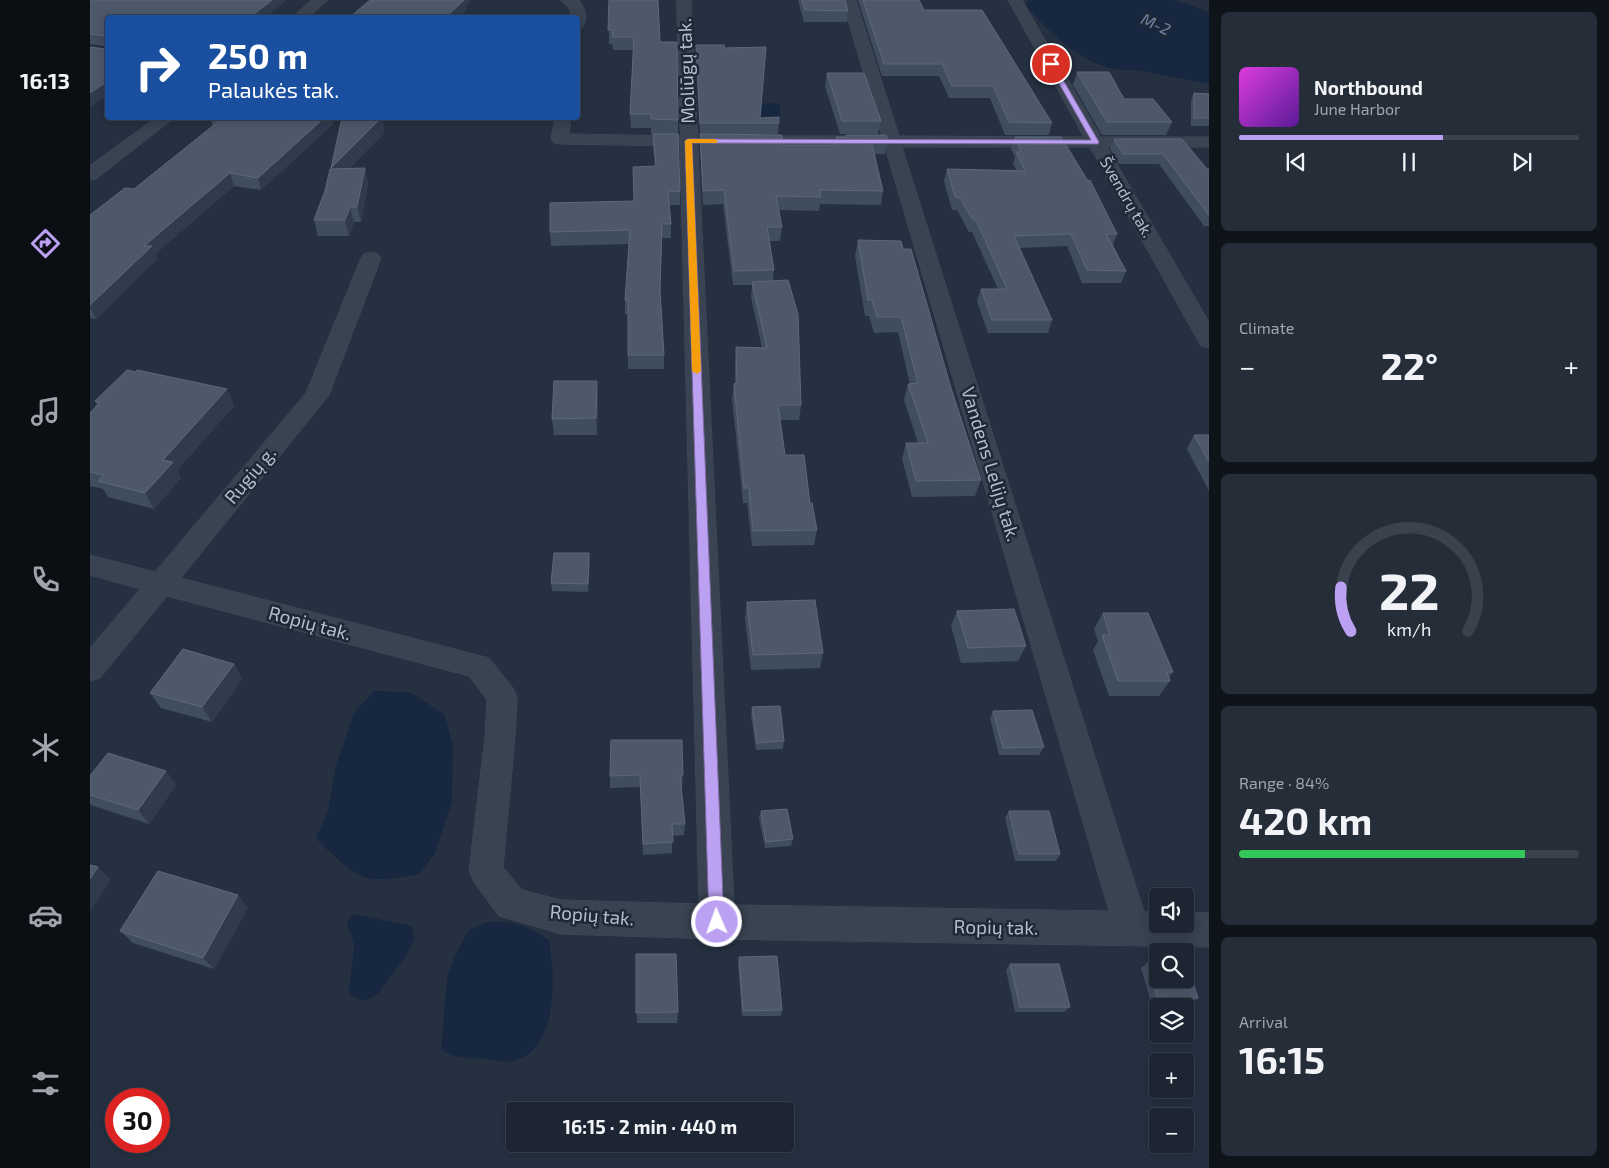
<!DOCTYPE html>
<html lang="en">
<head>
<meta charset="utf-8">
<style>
  body { margin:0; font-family:"Exo 2",sans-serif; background:#252d39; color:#f1f3f6; height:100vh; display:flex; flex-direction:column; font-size:19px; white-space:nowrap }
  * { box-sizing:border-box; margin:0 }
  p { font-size:16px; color:#a0a5ab }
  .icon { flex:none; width:28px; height:28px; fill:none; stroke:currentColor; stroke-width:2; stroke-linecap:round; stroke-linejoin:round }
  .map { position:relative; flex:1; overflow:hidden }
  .panel { display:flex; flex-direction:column; gap:12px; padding:12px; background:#0f141b; width:400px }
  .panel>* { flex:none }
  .banner { position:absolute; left:15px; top:15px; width:475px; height:105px; border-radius:5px; box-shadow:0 2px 12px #0003,0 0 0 1px #3a424d; background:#1a4fa0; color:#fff; overflow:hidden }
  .buttons { position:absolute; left:1059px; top:888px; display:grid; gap:10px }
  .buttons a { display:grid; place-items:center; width:45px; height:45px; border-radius:5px; background:#1c2531; box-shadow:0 2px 12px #0003,0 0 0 1px #3a424d; font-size:25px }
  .speed { position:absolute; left:15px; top:1088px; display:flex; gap:10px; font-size:25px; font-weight:700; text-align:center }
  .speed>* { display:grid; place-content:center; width:65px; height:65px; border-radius:50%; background:#1c2531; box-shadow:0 2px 12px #0003,0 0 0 1px #3a424d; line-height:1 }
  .speed .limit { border:8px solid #d22; background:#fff; color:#111 }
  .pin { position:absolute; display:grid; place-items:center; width:42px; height:42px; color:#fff; margin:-21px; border:2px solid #fff; border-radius:50%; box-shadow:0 1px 5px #0007 }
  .me { position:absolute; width:55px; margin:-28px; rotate:358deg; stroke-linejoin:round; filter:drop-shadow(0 0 4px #0008) }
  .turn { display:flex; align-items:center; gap:18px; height:105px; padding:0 20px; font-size:22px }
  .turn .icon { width:65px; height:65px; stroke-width:2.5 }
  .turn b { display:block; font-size:35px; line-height:42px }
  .big { font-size:38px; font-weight:700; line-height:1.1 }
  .panel .tile { flex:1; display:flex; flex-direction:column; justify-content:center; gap:8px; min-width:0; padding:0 18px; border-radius:8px; background:#252d39 }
  .panel .dial { align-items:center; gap:0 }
  .dial svg { height:130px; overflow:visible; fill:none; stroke:#3a424d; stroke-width:7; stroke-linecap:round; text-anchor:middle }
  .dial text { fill:#f1f3f6; stroke:none }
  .song { display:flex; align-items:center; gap:15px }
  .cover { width:60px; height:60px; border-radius:8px; background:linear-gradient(135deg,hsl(300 70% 55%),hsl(270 70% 35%)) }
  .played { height:5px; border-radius:2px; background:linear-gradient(90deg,#bca0f2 60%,#3a424d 60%) }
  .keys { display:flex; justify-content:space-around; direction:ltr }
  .heat { display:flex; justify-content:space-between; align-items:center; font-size:28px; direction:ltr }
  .charge { height:8px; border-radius:4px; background:linear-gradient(90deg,#34c759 84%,#3a424d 0) }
  .trip { position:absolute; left:416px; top:1102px; width:288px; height:50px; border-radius:5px; background:#1c2531; box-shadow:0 2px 12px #0003,0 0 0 1px #3a424d; font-weight:700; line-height:50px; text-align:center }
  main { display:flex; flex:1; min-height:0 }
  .tab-bar { display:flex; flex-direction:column; width:90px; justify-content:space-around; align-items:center; background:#0b0f14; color:#a0a5ab }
  .tab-bar .icon { width:35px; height:35px }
  .tab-bar .active { color:#bca0f2 }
  .tab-bar b { font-size:22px; color:#f1f3f6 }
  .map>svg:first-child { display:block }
</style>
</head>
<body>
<main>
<nav class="tab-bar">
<b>16:13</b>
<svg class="icon active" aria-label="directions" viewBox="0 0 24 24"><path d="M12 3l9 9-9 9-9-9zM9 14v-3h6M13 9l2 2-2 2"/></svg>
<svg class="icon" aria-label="music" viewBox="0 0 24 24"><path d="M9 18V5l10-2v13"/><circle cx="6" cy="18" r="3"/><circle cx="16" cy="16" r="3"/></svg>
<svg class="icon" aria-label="phone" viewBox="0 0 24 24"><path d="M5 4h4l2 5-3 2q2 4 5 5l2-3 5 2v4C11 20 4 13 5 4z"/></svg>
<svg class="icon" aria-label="climate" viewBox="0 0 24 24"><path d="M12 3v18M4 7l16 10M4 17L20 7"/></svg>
<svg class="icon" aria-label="car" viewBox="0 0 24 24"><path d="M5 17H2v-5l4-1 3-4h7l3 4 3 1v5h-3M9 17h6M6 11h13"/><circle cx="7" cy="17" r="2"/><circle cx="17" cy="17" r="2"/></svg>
<svg class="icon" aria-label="filters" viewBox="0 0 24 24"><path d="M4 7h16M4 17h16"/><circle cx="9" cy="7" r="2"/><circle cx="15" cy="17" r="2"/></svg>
</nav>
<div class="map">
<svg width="1119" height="1168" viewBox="0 0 1119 1168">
  <rect width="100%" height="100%" fill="#253141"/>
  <g fill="#172740">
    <path d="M938,0H1085L1114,10L1119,13V84L1047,70C1000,74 965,38 936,6Z"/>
    <polygon points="686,103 690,105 690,123 685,125 668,122 668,108 673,104"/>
    <path d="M284,691L320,692L355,715L363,746L362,802L345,853L329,874C312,877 291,882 274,877C263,874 234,848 226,838L238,810L246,765L264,713Z"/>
    <polygon points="263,914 322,926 325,939 317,955 288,994 274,1001 262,996 259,990 264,946 262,937 257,927 258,921"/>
    <path d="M397,922C426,921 434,924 459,940C465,976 469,1047 425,1061C418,1063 406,1060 399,1059C381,1058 366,1060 351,1049L357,979L364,957L379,930Z"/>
  </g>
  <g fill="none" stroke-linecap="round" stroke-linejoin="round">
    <g stroke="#434c5a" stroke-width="1">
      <g id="street">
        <polygon points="222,0 238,0 218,18 201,18"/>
        <path d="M471,0H489C495,9 499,17 493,27L488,28V18H481C482,7 476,7 471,0Z"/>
        <polygon points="587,0 601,0 644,905 1019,911 795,147 655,146 649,145 646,141 649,137 655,136 792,136 752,0 766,0 809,136 994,137 918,0 932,0 1011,137 1119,137 1119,147 1017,147 1119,322 1119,348 1111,346 1108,341 1000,147 812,147 1054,912 1068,912 1068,924 1095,924 1095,912 1119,913 1119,947 627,939 471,934 409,916 384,882 379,871 395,737 397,700 379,676 77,596 10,678 0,681 0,648 50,589 0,575 0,555 65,572 216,393 271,258 274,254 281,252 288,254 291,258 239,395 91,578 399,658 423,688 427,697 425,737 413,867 432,890 471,900 609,904 590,146 470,144 464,143 461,139 465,118 481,118 479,134 590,136"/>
        <polygon points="66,118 84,118 6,179 0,180 0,166"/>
      </g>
    </g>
    <use href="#street" fill="#394351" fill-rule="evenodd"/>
  </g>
  <g fill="#404d5f">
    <polygon points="0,0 18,18 18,94 15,46 0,44"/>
    <polygon points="519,0 570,42 588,120 588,134 561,134 561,128 541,128 540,114 543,50 523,50 522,44 519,44"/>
    <polygon points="708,0 755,0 758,11 757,22 714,22"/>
    <polygon points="768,0 829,0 834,10 962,123 959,135 915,135 900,98 859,98 849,76 792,76"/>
    <polygon points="606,45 635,48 670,118 689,123 688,134 610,134 606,56"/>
    <polygon points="987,72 1034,99 1082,122 1076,135 1012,135 983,85"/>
    <polygon points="737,73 791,121 788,134 750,134 735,86"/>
    <polygon points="1104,93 1119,94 1119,126 1101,126 1101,101"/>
    <polygon points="124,118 242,118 243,124 171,190 144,186 65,254 67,259 6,319 0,318 0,215 44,189 123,127 121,120"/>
    <polygon points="295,132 259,168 275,168 278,184 271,222 264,222 259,236 228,236 224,220 235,191 241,169"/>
    <polygon points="563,134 590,191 590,205 579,205 581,224 581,238 572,238 570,294 574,355 574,369 538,369 538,314 535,314 535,300 539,244 461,246 460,232 544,201 543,167 565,166 563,147"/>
    <polygon points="610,134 693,145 744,145 746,137 756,137 756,135 798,141 795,154 785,154 793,191 791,205 730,204 729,211 689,210 692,227 690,241 679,241 684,270 683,281 711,405 709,420 690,420 695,455 720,503 727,530 724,545 662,546 657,503 653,503 642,398 644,384 645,383 645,362 646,347 672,348 661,297 662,285 643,285 633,204 613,205 610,148"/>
    <polygon points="925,137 1027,234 1023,245 1036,271 1031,283 992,283 977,246 930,248 962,320 958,333 898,333 887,301 891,289 908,289 882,232 879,232 867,210 862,210 854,181 857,169 926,170 923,164 925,157 921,149"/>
    <polygon points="1024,139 1092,139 1117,169 1119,169 1119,226 1114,226 1069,164 1029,164 1020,149"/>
    <polygon points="768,240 813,249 861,388 891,480 885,496 822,497 812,459 816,443 828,443 814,400 818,384 820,384 808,332 784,333 779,316 775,316 765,256"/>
    <polygon points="137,389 144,406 87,470 91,478 64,509 18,497 13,489 0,486 0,413 7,405 5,401"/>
    <polygon points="508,397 507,435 464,435 462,419"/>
    <polygon points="1104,435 1119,435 1119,491 1097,449"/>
    <polygon points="499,553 500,561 498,592 462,591 461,583"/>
    <polygon points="657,602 733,653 730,668 661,670 655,618"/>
    <polygon points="867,611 936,646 928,661 871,663 861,626"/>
    <polygon points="1013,613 1083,672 1079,678 1080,681 1069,696 1019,696 1003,650 1008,641 1004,629"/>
    <polygon points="144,664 152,679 122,722 71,708 60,693"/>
    <polygon points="662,707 694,741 693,749 666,750 661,715"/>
    <polygon points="903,711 954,747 949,755 909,755 900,718"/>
    <polygon points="76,771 86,785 59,824 1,805 0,803 0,776"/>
    <polygon points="593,775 592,787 591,787 595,824 594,835 582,836 582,853 553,855 550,787 520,788 520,776"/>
    <polygon points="671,811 703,839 701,846 675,848 669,818"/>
    <polygon points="919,811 970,854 966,861 925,861 915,818"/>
    <polygon points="158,908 124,969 43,943 30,931"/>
    <polygon points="546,954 588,1012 587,1023 547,1023"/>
    <polygon points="649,957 692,1010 691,1016 652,1016 648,963"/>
    <polygon points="1058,962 1108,998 1101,1003 1061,1002 1051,968"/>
    <polygon points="920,964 980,1007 974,1012 925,1012 916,970"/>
  </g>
  <g fill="#303c4e">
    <polygon points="182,0 197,0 175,18 159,18"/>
    <polygon points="371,0 381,0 376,5 377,9 368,18 355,18"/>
    <polygon points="18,81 18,94 0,107 0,93"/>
    <polygon points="231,118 242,118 243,124 171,190 168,178"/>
    <polygon points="291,118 292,118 295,132 245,183 241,168"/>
    <polygon points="275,168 278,184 271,222 267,207"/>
    <polygon points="140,173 144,186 65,254 67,259 6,319 0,307 0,305 54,246"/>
    <polygon points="260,207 264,222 259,236 255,220"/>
    <polygon points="507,381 508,397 507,435 506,418"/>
    <polygon points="137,389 144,406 87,470 91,478 64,509 55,493 73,460"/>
    <polygon points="499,553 500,561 498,592 498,584"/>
    <polygon points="144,664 152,679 122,722 112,707"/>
    <polygon points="76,771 86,785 59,824 48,810"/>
    <polygon points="8,867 21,880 0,911 0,879"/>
    <polygon points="148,895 158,908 124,969 113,958"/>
  </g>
  <g fill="#4d596b" stroke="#5d697a">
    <polygon points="0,0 182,0 159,18 18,18 18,81 0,93 0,47 15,49 15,36 0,34"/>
    <polygon points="280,0 285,1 286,0 374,0 355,18 259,18"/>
    <polygon points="519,0 568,0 570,42 587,42 588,120 561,119 561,114 540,114 544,37 522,37 523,30 518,30"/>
    <polygon points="712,0 755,0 758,11 715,10"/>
    <polygon points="773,0 829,0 834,10 892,10 962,123 919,122 903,86 862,86 852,64 794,64"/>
    <polygon points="606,45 634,45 635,48 676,47 670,118 689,117 689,123 610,123"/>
    <polygon points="987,72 1019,72 1034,99 1063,99 1082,122 1017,122"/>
    <polygon points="737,73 774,73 791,121 752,121"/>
    <polygon points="1104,93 1119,94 1119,118 1104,118"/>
    <polygon points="124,118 234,118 168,178 140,173 54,246 62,246 0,305 0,215 35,188 44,189 129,121 121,120"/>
    <polygon points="252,118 291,118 241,168"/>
    <polygon points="563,134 588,134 590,191 578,192 581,224 572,224 570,290 574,355 538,355 538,300 535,300 540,230 460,232 460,203 544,201 543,167 566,166"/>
    <polygon points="610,134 692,135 693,145 747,145 746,137 757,137 756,135 796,135 798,141 781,141 793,191 730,190 731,197 686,196 692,227 677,227 684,270 644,271 634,190 613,191"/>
    <polygon points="925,137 971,137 998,181 1000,180 1027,234 1016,234 1036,271 997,270 981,234 924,236 962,320 902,320 891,289 917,289 886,220 883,220 870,198 865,197 857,169 935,171 926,152 931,152"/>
    <polygon points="1024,139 1092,139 1117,169 1119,169 1119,215 1073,154 1033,154"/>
    <polygon points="275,168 267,207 260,207 255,220 224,220 235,191 240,169"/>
    <polygon points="768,240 811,241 813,249 821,249 861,388 891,480 826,481 816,443 838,443 818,384 828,383 811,317 787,317 782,300 778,300"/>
    <polygon points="698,280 708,314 711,405 688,405 695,455 714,455 720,503 722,503 727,530 663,531 659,488 654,488 644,384 647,383 646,347 677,348 662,282"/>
    <polygon points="37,370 46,372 47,370 137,389 73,460 83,462 55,493 8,481 14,475 0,472 0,413 10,402 5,401"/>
    <polygon points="464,381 507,381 506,418 462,419"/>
    <polygon points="1104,435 1119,435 1119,462"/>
    <polygon points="464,553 499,553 498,584 461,583"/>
    <polygon points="725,600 733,653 663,655 657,602"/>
    <polygon points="924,609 936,646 878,648 867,611"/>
    <polygon points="1013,613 1058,613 1083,672 1077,672 1080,681 1028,681 1012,635 1020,635"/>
    <polygon points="93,649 144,664 112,707 60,693"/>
    <polygon points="690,706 694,741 667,743 662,707"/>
    <polygon points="942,710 954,747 913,748 903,711"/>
    <polygon points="521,740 592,740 593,775 590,775 595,824 582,824 583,842 553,844 550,775 520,776"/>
    <polygon points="18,753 76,771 48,810 0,795 0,776"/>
    <polygon points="697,809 703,839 676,842 671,811"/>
    <polygon points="919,811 959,811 970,854 929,854"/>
    <polygon points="0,865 8,867 0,879"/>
    <polygon points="68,871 148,895 113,958 30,931"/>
    <polygon points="546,954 586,954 588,1012 546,1013"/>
    <polygon points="687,956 692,1010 653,1011 649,957"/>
    <polygon points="1058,962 1068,963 1068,979 1095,979 1095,963 1097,963 1108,998 1067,997"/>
    <polygon points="920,964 969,964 980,1007 930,1007"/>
  </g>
  <polygon fill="#bca0f2" stroke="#7a689d" points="961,62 964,64 1009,142 1008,144 602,143 634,922 632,927 627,929 622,927 619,922 595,141 598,139 1001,140 958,64"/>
  <polygon fill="#f59e0b" points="624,139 627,140 627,143 602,143 611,371 607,374 602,371 595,141 598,139"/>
  <g text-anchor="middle" stroke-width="5" stroke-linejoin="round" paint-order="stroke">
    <g font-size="16" font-style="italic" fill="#6f87ab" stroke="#1e2836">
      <text transform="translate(1066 24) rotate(25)" y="6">M-2</text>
    </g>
    <g font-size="16" fill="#b6becb" stroke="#1e2836">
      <text transform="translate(1037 197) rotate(60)" y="6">Švendrų tak.</text>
    </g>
    <g font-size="19" fill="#b6becb" stroke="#1e2836">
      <text transform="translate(596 71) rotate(-92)" y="7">Moliūgų tak.</text>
      <text transform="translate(901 464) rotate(73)" y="7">Vandens Lelijų tak.</text>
      <text transform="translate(160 475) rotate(-50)" y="7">Rugių g.</text>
      <text transform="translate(220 623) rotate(15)" y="7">Ropių tak.</text>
      <text transform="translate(502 915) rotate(5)" y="7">Ropių tak.</text>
      <text transform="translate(906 927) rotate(1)" y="7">Ropių tak.</text>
    </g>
  </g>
</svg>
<div class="buttons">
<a><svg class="icon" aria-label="sound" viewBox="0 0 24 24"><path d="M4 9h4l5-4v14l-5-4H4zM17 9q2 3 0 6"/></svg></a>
<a><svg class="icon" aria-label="search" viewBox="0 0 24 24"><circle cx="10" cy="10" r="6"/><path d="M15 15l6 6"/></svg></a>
<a><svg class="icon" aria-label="layers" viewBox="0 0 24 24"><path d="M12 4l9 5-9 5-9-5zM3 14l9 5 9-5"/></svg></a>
<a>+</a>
<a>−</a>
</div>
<div class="speed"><div class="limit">30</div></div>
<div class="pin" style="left:961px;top:64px;background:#d93025"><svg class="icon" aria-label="arrive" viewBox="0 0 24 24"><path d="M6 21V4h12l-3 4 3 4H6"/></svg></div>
<svg class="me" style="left:627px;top:922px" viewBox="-20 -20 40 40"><circle r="17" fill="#bca0f2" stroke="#fff" stroke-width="3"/><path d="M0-11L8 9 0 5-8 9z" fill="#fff"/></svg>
<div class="trip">16:15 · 2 min · 440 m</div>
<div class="banner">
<div class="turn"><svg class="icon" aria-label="right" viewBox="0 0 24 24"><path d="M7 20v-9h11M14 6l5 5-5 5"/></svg><div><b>250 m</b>Palaukės tak.</div></div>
</div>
</div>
<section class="panel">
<div class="tile">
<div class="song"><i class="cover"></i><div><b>Northbound</b><p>June Harbor</p></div></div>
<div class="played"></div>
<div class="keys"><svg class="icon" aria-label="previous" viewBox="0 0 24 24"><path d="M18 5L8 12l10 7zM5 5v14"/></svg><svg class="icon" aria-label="pause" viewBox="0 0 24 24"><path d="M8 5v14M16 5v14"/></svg><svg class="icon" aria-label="next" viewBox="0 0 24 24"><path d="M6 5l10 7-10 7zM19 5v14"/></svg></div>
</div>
<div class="tile"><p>Climate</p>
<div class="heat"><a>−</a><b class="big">22°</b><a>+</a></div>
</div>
<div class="tile dial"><svg viewBox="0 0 100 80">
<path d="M14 69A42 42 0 1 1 86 69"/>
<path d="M14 69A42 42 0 0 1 8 42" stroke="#bca0f2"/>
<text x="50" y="56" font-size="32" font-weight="700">22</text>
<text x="50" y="72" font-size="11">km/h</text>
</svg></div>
<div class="tile"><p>Range · 84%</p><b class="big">420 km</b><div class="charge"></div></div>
<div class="tile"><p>Arrival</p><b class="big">16:15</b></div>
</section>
</main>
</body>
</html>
